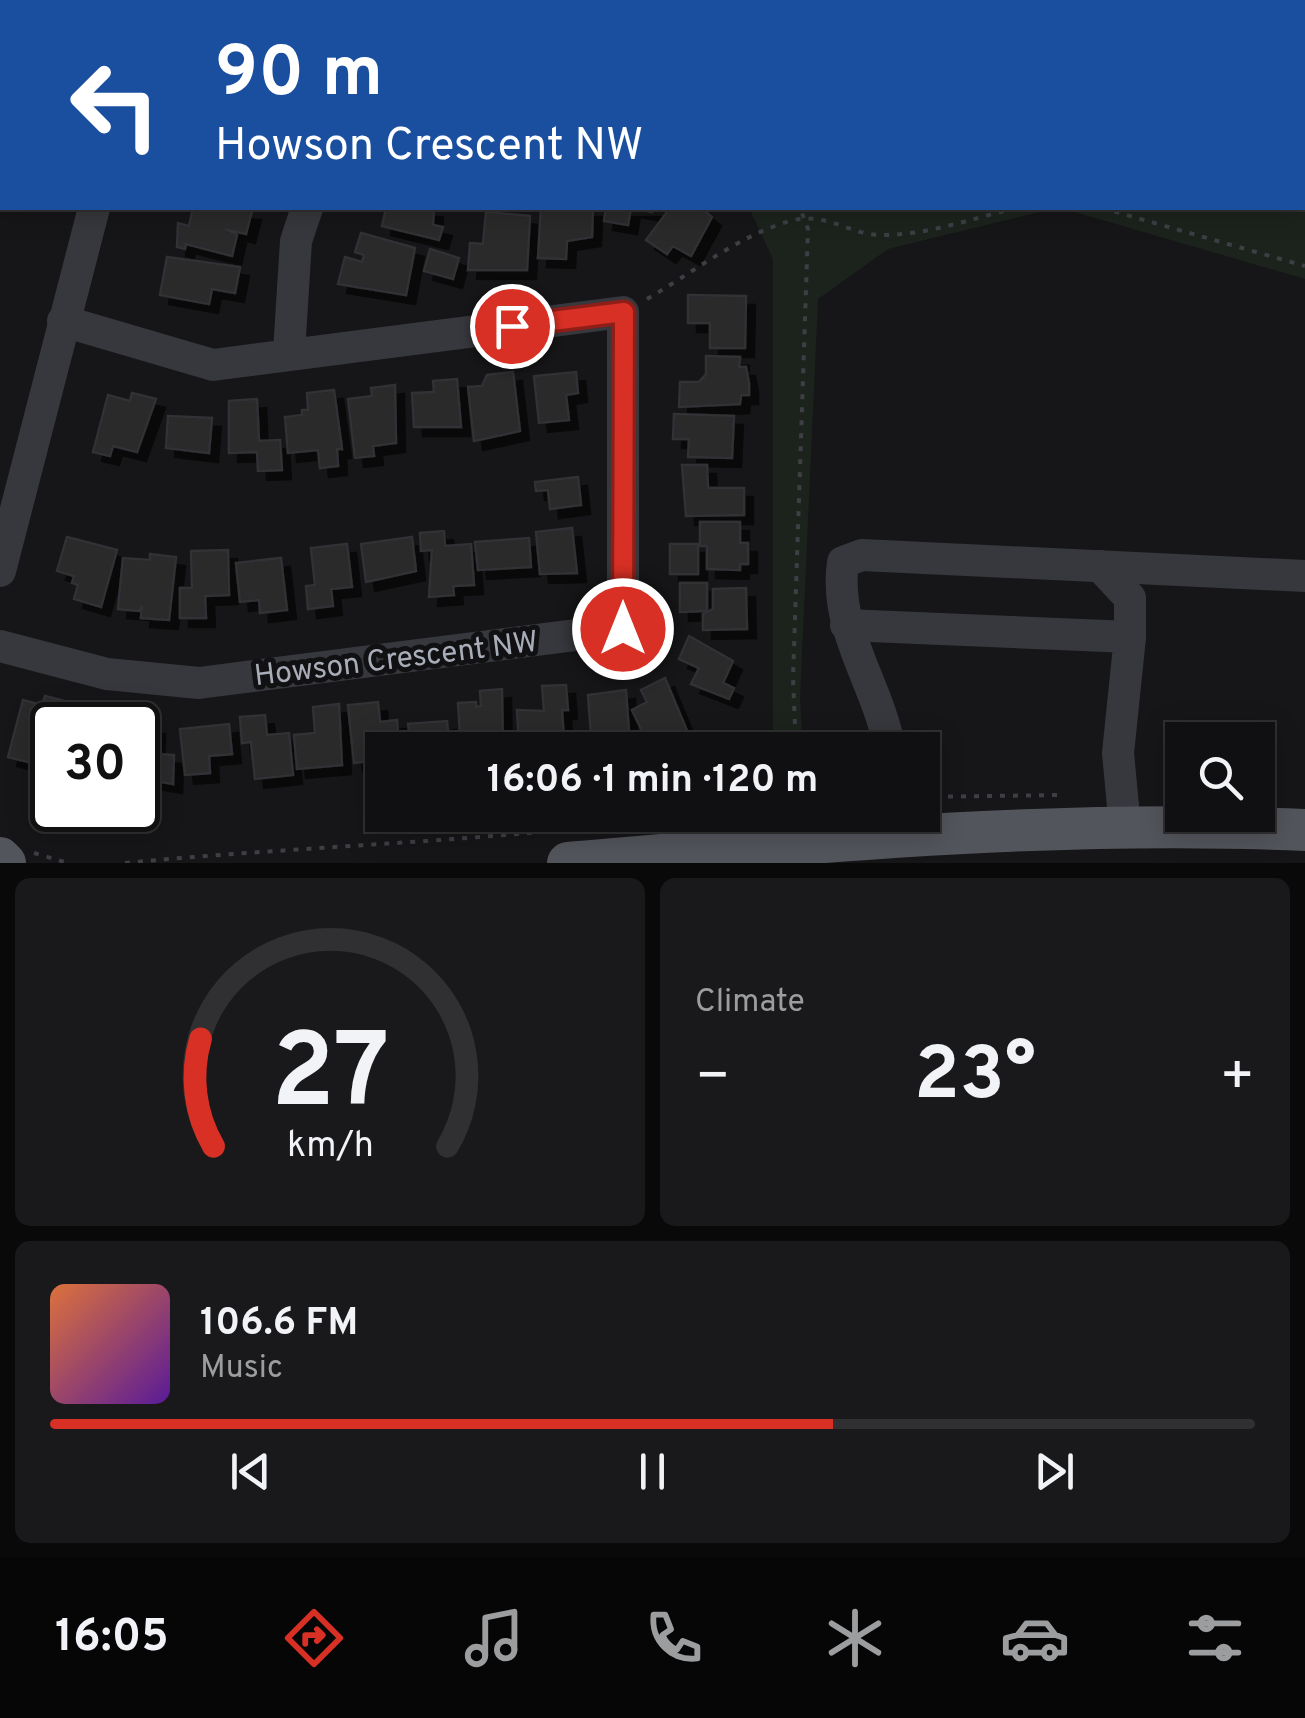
<!DOCTYPE html>
<html lang="en">
<head>
<meta charset="utf-8">
<style>
  body { margin:0; font-family:Overpass,sans-serif; background:#19191b; color:#f1f3f6; height:100vh; display:flex; flex-direction:column; font-size:38px; white-space:nowrap }
  * { box-sizing:border-box; margin:0 }
  p { font-size:32px; color:#9c9d9f }
  .icon { flex:none; width:55px; height:55px; fill:none; stroke:currentColor; stroke-width:2; stroke-linecap:round; stroke-linejoin:round }
  .map { position:relative; height:863px; overflow:hidden }
  .drawer { display:flex; flex-direction:column; gap:15px; padding:15px; background:#09090a; flex:1 }
  .drawer>* { flex:none }
  .guide { position:absolute; left:0px; top:0px; width:1305px; height:210px; box-shadow:0 5px 25px #0003,0 0 0 2px #303032; background:#1a4fa0; color:#fff; overflow:hidden }
  .tools { position:absolute; left:1165px; top:722px; display:grid; gap:20px }
  .tools a { display:grid; place-items:center; width:110px; height:110px; border-radius:0px; background:#101012; box-shadow:0 5px 25px #0003,0 0 0 2px #303032; font-size:50px }
  .speed { position:absolute; left:30px; top:702px; display:flex; gap:20px; font-size:50px; font-weight:700; text-align:center }
  .speed>* { display:grid; place-content:center; width:130px; height:130px; border-radius:50%; background:#101012; box-shadow:0 5px 25px #0003,0 0 0 2px #303032; line-height:1 }
  .speed .limit { border:5px solid #111; border-radius:15px; background:#fff; color:#111 }
  .pin { position:absolute; display:grid; place-items:center; width:85px; height:85px; color:#fff; margin:-42px; border:5px solid #fff; border-radius:50%; box-shadow:0 2px 10px #0007 }
  .me { position:absolute; width:110px; margin:-55px; rotate:0deg; stroke-linejoin:round; filter:drop-shadow(0 0 8px #0008) }
  .turn { display:flex; align-items:center; gap:35px; height:210px; padding:0 50px; font-size:45px }
  .turn .icon { width:130px; height:130px; stroke-width:2.5 }
  .turn b { display:block; font-size:70px; line-height:85px }
  .big { font-size:75px; font-weight:700; line-height:1.1 }
  .drawer .card { flex:1; display:flex; flex-direction:column; justify-content:center; gap:15px; min-width:0; padding:0 35px; border-radius:15px; background:#19191b }
  .drawer .dial { align-items:center; gap:0 }
  .dial svg { height:260px; overflow:visible; fill:none; stroke:#303032; stroke-width:7; stroke-linecap:round; text-anchor:middle }
  .dial text { fill:#f1f3f6; stroke:none }
  .song { display:flex; align-items:center; gap:30px }
  .cover { width:120px; height:120px; border-radius:15px; background:linear-gradient(135deg,hsl(20 70% 55%),hsl(270 70% 35%)) }
  .played { height:10px; border-radius:5px; background:linear-gradient(90deg,#d93025 65%,#303032 65%) }
  .keys { display:flex; justify-content:space-around; direction:ltr }
  .heat { display:flex; justify-content:space-between; align-items:center; font-size:55px; direction:ltr }
  .drawer .tiles { flex:1; display:grid; gap:15px; grid-template-columns:1fr 1fr }
  .card:last-child { grid-column:span 2 }
  .trip { position:absolute; left:365px; top:732px; width:575px; height:100px; border-radius:0px; background:#101012; box-shadow:0 5px 25px #0003,0 0 0 2px #303032; font-weight:700; line-height:100px; text-align:center }
  .tabs { display:flex; height:160px; justify-content:space-around; align-items:center; background:#060607; color:#9c9d9f }
  .tabs .icon { width:70px; height:70px }
  .tabs .active { color:#d93025 }
  .tabs b { font-size:45px; color:#f1f3f6 }
  .map>svg:first-child { display:block }
</style>
</head>
<body>
<div class="map">
<svg width="1305" height="863" viewBox="0 0 1305 863">
  <defs>
    <filter id="shadow"><feDropShadow dx="9" dy="9" stdDeviation="0" flood-color="#0009"/></filter>
  </defs>
  <rect width="100%" height="100%" fill="#161618"/>
  <g fill="#1c231d">
    <polygon points="547,0 1305,0 1305,279 1061,208 1302,208 1302,2"/>
    <polygon points="749,208 1056,208 888,249 818,299 800,697 803,750 773,750 773,259"/>
  </g>
  <g fill="#29292c" stroke="#303034" stroke-width="2.5" filter="url(#shadow)">
    <polygon points="193,208 252,211 246,234 225,229 237,235 232,256 186,244 185,249 177,247 178,223 189,226"/>
    <polygon points="386,208 434,208 433,225 443,227 439,240 382,226"/>
    <polygon points="541,208 593,208 592,237 567,241 566,259 538,258"/>
    <polygon points="606,208 652,208 652,212 631,208 628,225 604,221"/>
    <polygon points="670,208 701,208 712,217 691,256 673,246 667,254 646,240"/>
    <polygon points="486,212 530,216 527,270 468,270 470,243 483,244"/>
    <polygon points="361,233 415,248 406,295 338,284 345,257 362,262 364,255 355,252"/>
    <polygon points="430,249 459,258 453,279 424,271"/>
    <polygon points="167,257 240,267 235,293 212,289 209,304 160,295"/>
    <polygon points="688,295 746,296 745,348 710,348 710,323 688,323"/>
    <polygon points="706,356 740,357 739,367 746,367 749,383 749,395 741,395 740,404 679,407 680,382 699,382 706,374"/>
    <polygon points="513,372 520,431 474,441 468,387 482,386 487,375"/>
    <polygon points="576,372 578,393 566,395 569,420 539,423 534,376"/>
    <polygon points="457,379 461,427 414,427 412,393 434,392 433,381"/>
    <polygon points="395,385 396,443 373,446 374,456 355,458 348,399 372,396 371,388"/>
    <polygon points="334,390 342,449 337,449 338,466 320,468 318,450 288,453 285,417 302,415 302,410 308,410 307,393"/>
    <polygon points="132,393 156,399 137,452 113,446 110,456 93,452 108,395 130,401"/>
    <polygon points="257,399 259,441 280,440 282,470 258,471 257,452 229,453 229,401"/>
    <polygon points="674,414 734,416 732,458 688,457 689,439 673,439"/>
    <polygon points="168,416 212,418 209,453 166,448"/>
    <polygon points="682,465 707,465 708,488 744,488 744,515 686,516"/>
    <polygon points="578,477 581,505 550,509 548,490 536,491 535,482"/>
    <polygon points="700,522 740,522 740,543 748,543 748,564 740,564 740,570 707,569 707,546 700,546"/>
    <polygon points="572,528 577,573 540,574 536,532"/>
    <polygon points="444,531 445,546 471,544 474,585 453,586 454,595 429,597 432,550 421,551 420,533"/>
    <polygon points="67,537 117,550 101,607 74,599 78,585 72,583 74,576 57,571"/>
    <polygon points="412,537 416,571 366,582 361,544"/>
    <polygon points="529,538 531,567 478,570 475,542"/>
    <polygon points="347,544 352,587 331,589 333,606 308,609 306,586 315,585 311,548"/>
    <rect x="670" y="544" width="28" height="30"/>
    <polygon points="228,550 229,595 205,596 206,618 180,618 180,588 192,588 191,551"/>
    <polygon points="150,554 176,557 169,620 141,618 142,606 139,611 118,609 123,558 150,560"/>
    <polygon points="281,558 287,610 260,613 259,600 240,602 236,563"/>
    <polygon points="680,583 707,583 707,611 680,612"/>
    <polygon points="746,588 747,629 703,630 703,614 713,609 713,589"/>
    <polygon points="689,636 733,661 723,683 734,688 729,699 691,684 699,668 679,659"/>
    <polygon points="665,678 688,733 651,750 632,710 647,702 641,690"/>
    <polygon points="566,685 568,710 562,710 564,740 519,744 517,710 544,711 542,686"/>
    <polygon points="502,689 503,749 461,750 458,703 476,702 476,707 481,706 480,691"/>
    <polygon points="626,690 629,732 591,735 588,695"/>
    <polygon points="45,696 72,703 66,725 52,725 52,755 36,751 32,763 8,757 23,700 42,705"/>
    <polygon points="378,702 380,722 397,720 399,746 404,750 382,750 382,773 376,774 375,760 354,763 348,705"/>
    <polygon points="339,704 342,765 297,769 294,735 315,733 313,707"/>
    <polygon points="76,710 98,715 96,725 73,725"/>
    <polygon points="265,715 267,735 289,733 293,775 255,779 251,742 242,743 240,717"/>
    <polygon points="447,721 450,750 411,750 408,724"/>
    <polygon points="125,724 156,725 155,754 174,755 173,784 138,778 138,725"/>
    <polygon points="229,724 232,754 209,756 210,773 185,775 180,729"/>
  </g>
  <g fill="none" stroke-linecap="round" stroke-linejoin="round">
    <g stroke="#3d3f44" stroke-width="4" stroke-dasharray="5 8" stroke-linecap="butt">
      <polyline points="587,0 590,2"/>
      <polyline points="1017,0 1019,2"/>
      <polyline points="383,2 384,0"/>
      <polyline points="1102,208 1305,266"/>
      <path d="M647,299C692,273 740,235 790,221C825,211 848,234 880,235C925,236 973,218 1016,208"/>
      <polyline points="796,750 793,678 808,229 800,208"/>
      <polyline points="922,797 1058,795"/>
      <polyline points="705,816 720,815"/>
      <polyline points="34,853 68,863"/>
      <path d="M125,863C270,849 416,844 561,830"/>
    </g>
    <g stroke="#37383d" stroke-width="32">
      <polyline points="156,2 157,0"/>
      <polyline points="289,352 296,241 307,208"/>
      <polyline points="1100,566 1130,598 1130,637"/>
      <polyline points="0,571 94,208"/>
      <polyline points="846,625 1130,637 1118,753 1125,827"/>
      <polyline points="0,646 107,674 199,683 623,629 623,312 213,365 63,321"/>
      <path d="M890,750C879,685 833,630 843,562L862,555L1305,576"/>
    </g>
    <g stroke="#53555c" stroke-width="42">
      <polyline points="0,858 5,863"/>
      <path d="M568,863C814,842 1058,819 1305,830"/>
    </g>
  </g>
  <g fill="none" stroke-linecap="round" stroke-linejoin="round">
    <g stroke="#8d1f18" stroke-width="25">
      <polyline id="route" points="512,326 624,312 623,629"/>
    </g>
    <use href="#route" stroke="#d93025" stroke-width="18"/>
  </g>
  <g text-anchor="middle" stroke-width="10" stroke-linejoin="round" paint-order="stroke">
    <g font-size="30" fill="#a8adb8" stroke="#111113">
      <text transform="translate(396 658) rotate(-7)" y="10">Howson Crescent NW</text>
    </g>
  </g>
</svg>
<div class="tools">
<a><svg class="icon" aria-label="search" viewBox="0 0 24 24"><circle cx="10" cy="10" r="6"/><path d="M15 15l6 6"/></svg></a>
</div>
<div class="speed"><div class="limit">30</div></div>
<div class="pin" style="left:512px;top:326px;background:#d93025"><svg class="icon" aria-label="arrive" viewBox="0 0 24 24"><path d="M6 21V4h12l-3 4 3 4H6"/></svg></div>
<svg class="me" style="left:623px;top:629px" viewBox="-20 -20 40 40"><circle r="17" fill="#d93025" stroke="#fff" stroke-width="3"/><path d="M0-11L8 9 0 5-8 9z" fill="#fff"/></svg>
<div class="trip">16:06 · 1 min · 120 m</div>
<div class="guide">
<div class="turn"><svg class="icon" aria-label="left" viewBox="0 0 24 24"><path d="M17 20v-9H6M10 6l-5 5 5 5"/></svg><div><b>90 m</b>Howson Crescent NW</div></div>
</div>
</div>
<section class="drawer">
<div class="tiles">
<div class="card dial"><svg viewBox="0 0 100 80">
<path d="M14 69A42 42 0 1 1 86 69"/>
<path d="M14 69A42 42 0 0 1 10 36" stroke="#d93025"/>
<text x="50" y="56" font-size="32" font-weight="700">27</text>
<text x="50" y="72" font-size="11">km/h</text>
</svg></div>
<div class="card"><p>Climate</p>
<div class="heat"><a>−</a><b class="big">23°</b><a>+</a></div>
</div>
<div class="card">
<div class="song"><i class="cover"></i><div><b>106.6 FM</b><p>Music</p></div></div>
<div class="played"></div>
<div class="keys"><svg class="icon" aria-label="previous" viewBox="0 0 24 24"><path d="M18 5L8 12l10 7zM5 5v14"/></svg><svg class="icon" aria-label="pause" viewBox="0 0 24 24"><path d="M8 5v14M16 5v14"/></svg><svg class="icon" aria-label="next" viewBox="0 0 24 24"><path d="M6 5l10 7-10 7zM19 5v14"/></svg></div>
</div>
</div>
</section>
<nav class="tabs">
<b>16:05</b>
<svg class="icon active" aria-label="directions" viewBox="0 0 24 24"><path d="M12 3l9 9-9 9-9-9zM9 14v-3h6M13 9l2 2-2 2"/></svg>
<svg class="icon" aria-label="music" viewBox="0 0 24 24"><path d="M9 18V5l10-2v13"/><circle cx="6" cy="18" r="3"/><circle cx="16" cy="16" r="3"/></svg>
<svg class="icon" aria-label="phone" viewBox="0 0 24 24"><path d="M5 4h4l2 5-3 2q2 4 5 5l2-3 5 2v4C11 20 4 13 5 4z"/></svg>
<svg class="icon" aria-label="climate" viewBox="0 0 24 24"><path d="M12 3v18M4 7l16 10M4 17L20 7"/></svg>
<svg class="icon" aria-label="car" viewBox="0 0 24 24"><path d="M5 17H2v-5l4-1 3-4h7l3 4 3 1v5h-3M9 17h6M6 11h13"/><circle cx="7" cy="17" r="2"/><circle cx="17" cy="17" r="2"/></svg>
<svg class="icon" aria-label="filters" viewBox="0 0 24 24"><path d="M4 7h16M4 17h16"/><circle cx="9" cy="7" r="2"/><circle cx="15" cy="17" r="2"/></svg>
</nav>
</body>
</html>
